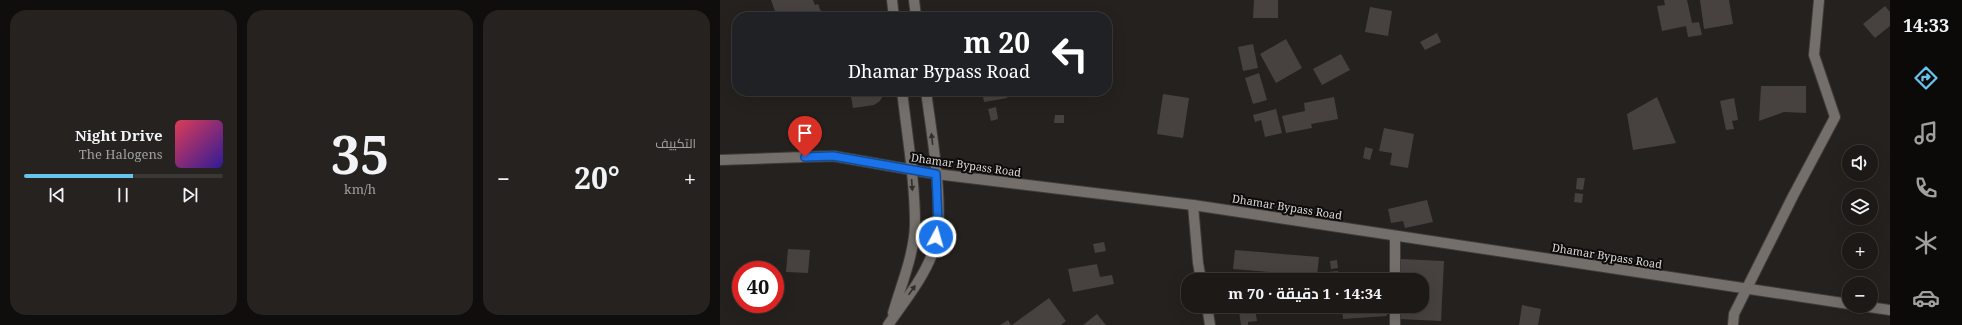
<!DOCTYPE html>
<html lang="ar">
<head>
<meta charset="utf-8">
<style>
  body { margin:0; font-family:"Noto Serif",Cairo,serif; background:#25221f; color:#f1f3f6; direction:rtl; height:100vh; display:flex; flex-direction:column; font-size:15px; white-space:nowrap }
  * { box-sizing:border-box; margin:0 }
  p { font-size:13px; color:#a0a0a1 }
  .icon { flex:none; width:22px; height:22px; fill:none; stroke:currentColor; stroke-width:2; stroke-linecap:round; stroke-linejoin:round }
  .map { position:relative; flex:1; overflow:hidden; direction:ltr }
  .panel { display:flex; flex-direction:column; gap:10px; padding:10px; background:#0f0e0c; width:720px }
  .panel>* { flex:none }
  .top-card { position:absolute; left:12px; top:12px; width:380px; height:84px; border-radius:16px; box-shadow:0 4px 16px #0002,0 0 0 1px #3a3835; direction:rtl; background:#202124; color:#fff; overflow:hidden }
  .fabs { position:absolute; left:1122px; top:145px; display:grid; gap:8px }
  .fabs a { display:grid; place-items:center; width:36px; height:36px; border-radius:50%; background:#1c1916; box-shadow:0 4px 16px #0002,0 0 0 1px #3a3835; font-size:20px }
  .speed { position:absolute; left:12px; top:261px; display:flex; gap:8px; font-size:20px; font-weight:700; text-align:center }
  .speed>* { display:grid; place-content:center; width:52px; height:52px; border-radius:50%; background:#1c1916; box-shadow:0 4px 16px #0002,0 0 0 1px #3a3835; line-height:1 }
  .speed .limit { border:6px solid #d22; background:#fff; color:#111 }
  .pin { position:absolute; display:grid; place-items:center; width:34px; height:34px; color:#fff; margin:-41px -17px; border-radius:50% 50% 50% 0; rotate:-45deg; box-shadow:0 0 4px #0007 }
  .pin .icon { rotate:45deg }
  .me { position:absolute; width:44px; margin:-22px; rotate:6deg; stroke-linejoin:round; filter:drop-shadow(0 0 3px #0008) }
  .turn { display:flex; align-items:center; gap:14px; height:84px; padding:0 16px; font-size:18px }
  .turn .icon { width:52px; height:52px; stroke-width:2.5 }
  .turn b { display:block; font-size:28px; line-height:34px }
  .big { font-size:30px; font-weight:700; line-height:1.1 }
  .panel .tile { flex:1; display:flex; flex-direction:column; justify-content:center; gap:6px; min-width:0; padding:0 14px; border-radius:16px; background:#25221f }
  .panel .dial { align-items:center; gap:0 }
  .dial b { font-size:52px; line-height:1 }
  .song { display:flex; align-items:center; gap:12px }
  .cover { width:48px; height:48px; border-radius:6px; background:linear-gradient(135deg,hsl(350 70% 55%),hsl(250 70% 35%)) }
  .played { height:4px; border-radius:2px; background:linear-gradient(90deg,#66c4ef 55%,#3a3835 55%) }
  .keys { display:flex; justify-content:space-around; direction:ltr }
  .heat { display:flex; justify-content:space-between; align-items:center; font-size:22px; direction:ltr }
  .panel .tiles { flex:1; display:grid; gap:10px; grid-template-columns:repeat(3,1fr) }
  .trip { position:absolute; left:461px; top:273px; width:248px; height:40px; border-radius:16px; background:#1c1916; box-shadow:0 4px 16px #0002,0 0 0 1px #3a3835; font-weight:700; line-height:40px; text-align:center; direction:rtl }
  main { display:flex; flex:1; min-height:0 }
  .dock { display:flex; flex-direction:column; width:72px; justify-content:space-around; align-items:center; background:#0b0a09; color:#a0a0a1 }
  .dock .icon { width:28px; height:28px }
  .dock .current { color:#66c4ef }
  .dock b { font-size:18px; color:#f1f3f6 }
  .map>svg:first-child { display:block }
</style>
</head>
<body>
<main>
<nav class="dock">
<b>14:33</b>
<svg class="icon current" aria-label="directions" viewBox="0 0 24 24"><path d="M12 3l9 9-9 9-9-9zM9 14v-3h6M13 9l2 2-2 2"/></svg>
<svg class="icon" aria-label="music" viewBox="0 0 24 24"><path d="M9 18V5l10-2v13"/><circle cx="6" cy="18" r="3"/><circle cx="16" cy="16" r="3"/></svg>
<svg class="icon" aria-label="phone" viewBox="0 0 24 24"><path d="M5 4h4l2 5-3 2q2 4 5 5l2-3 5 2v4C11 20 4 13 5 4z"/></svg>
<svg class="icon" aria-label="climate" viewBox="0 0 24 24"><path d="M12 3v18M4 7l16 10M4 17L20 7"/></svg>
<svg class="icon" aria-label="car" viewBox="0 0 24 24"><path d="M5 17H2v-5l4-1 3-4h7l3 4 3 1v5h-3M9 17h6M6 11h13"/><circle cx="7" cy="17" r="2"/><circle cx="17" cy="17" r="2"/></svg>
</nav>
<div class="map">
<svg width="1170" height="325" viewBox="0 0 1170 325">
  <rect width="100%" height="100%" fill="#25211e"/>
  <g fill="#47423f">
    <polygon points="51,0 93,0 95,5 98,4 102,14 95,17 57,17"/>
    <polygon points="534,0 558,0 558,18 533,18"/>
    <polygon points="944,0 967,0 972,23 979,22 982,35 968,37 966,26 942,31 937,6 945,5"/>
    <polygon points="980,0 1009,0 1013,24 984,29"/>
    <polygon points="1165,6 1170,12 1170,26 1155,38 1143,24"/>
    <polygon points="650,7 672,11 668,36 645,32"/>
    <polygon points="717,33 721,42 705,50 700,42"/>
    <polygon points="566,39 582,68 556,83 540,54"/>
    <polygon points="533,44 538,68 523,71 518,47"/>
    <polygon points="621,54 630,70 602,85 593,69"/>
    <polygon points="539,73 547,100 533,104 525,78"/>
    <polygon points="1041,86 1086,86 1086,113 1064,112 1039,121"/>
    <polygon points="130,91 165,91 160,101 154,105 133,108"/>
    <polygon points="262,91 286,91 287,98 264,102"/>
    <polygon points="443,94 469,98 463,138 437,134"/>
    <polygon points="614,97 618,119 591,124 592,128 566,133 562,116 585,111 584,103"/>
    <polygon points="937,97 956,143 913,150 907,114"/>
    <polygon points="1014,98 1018,120 1012,121 1014,129 1006,130 1000,101"/>
    <polygon points="276,107 278,119 271,121 268,109"/>
    <polygon points="556,109 562,133 545,137 541,120 535,122 533,115"/>
    <polygon points="335,115 344,115 344,123 334,123"/>
    <polygon points="664,128 694,134 688,168 670,165 672,153 659,151"/>
    <polygon points="645,147 653,149 650,160 643,158"/>
    <polygon points="857,178 865,178 863,190 856,189"/>
    <polygon points="855,193 863,194 862,203 854,202"/>
    <polygon points="707,200 713,222 685,228 683,221 671,223 668,209"/>
    <polygon points="384,242 386,251 375,253 373,244"/>
    <polygon points="68,249 90,250 88,273 66,272"/>
    <polygon points="515,250 599,257 597,276 513,269"/>
    <polygon points="681,259 724,261 721,321 679,319 679,306 702,306 702,280 680,280"/>
    <polygon points="617,260 618,268 611,269 610,261"/>
    <polygon points="377,264 380,277 392,275 394,284 353,292 348,269"/>
    <polygon points="618,271 619,280 613,280 612,276 609,277 608,272"/>
    <polygon points="664,273 665,280 620,280 620,276"/>
    <polygon points="329,298 346,321 341,325 292,325"/>
    <polygon points="802,305 821,309 818,325 799,325"/>
    <polygon points="622,306 666,306 667,316 623,319"/>
    <polygon points="535,309 537,321 528,322 528,325 521,325 519,311"/>
    <polygon points="377,314 386,325 363,325"/>
    <polygon points="288,320 291,325 280,325"/>
  </g>
  <g fill="none" stroke-linecap="round" stroke-linejoin="round">
    <g stroke="#3f3c3a" stroke-width="12">
      <g id="street">
        <polyline points="473,205 478,263 481,280"/>
        <polyline points="675,280 675,236"/>
        <polyline points="487,306 490,325"/>
        <polyline points="675,325 675,306"/>
        <polyline points="1013,325 1014,314 1073,196 1115,117 1094,55 1099,0"/>
      </g>
    </g>
    <g stroke="#3f3c3a" stroke-width="12">
      <g id="secondary">
        <polyline points="172,0 174,17"/>
        <polyline points="194,0 196,17"/>
        <polyline points="0,160 113,156 216,174 473,205 1129,304"/>
        <polyline points="1142,306 1170,310"/>
        <path d="M173,313C181,285 194,255 195,225C195,180 187,135 182,91"/>
        <path d="M168,325C184,302 203,279 213,252C227,216 211,131 206,91"/>
      </g>
    </g>
    <use href="#street" stroke="#746f6b" stroke-width="10"/>
    <use href="#secondary" stroke="#746f6b" stroke-width="10"/>
  </g>
  <defs><path id="oneway-solid" d="M-6-.8H1V-3.2L6.5 0L1 3.2V.8H-6Z"/></defs>
  <g fill="#312e2c">
    <use href="#oneway-solid" transform="translate(212 139) rotate(-97)"/>
    <use href="#oneway-solid" transform="translate(192 185) rotate(86)"/>
    <use href="#oneway-solid" transform="translate(192 290) rotate(-55)"/>
  </g>
  <g fill="none" stroke-linecap="round" stroke-linejoin="round">
    <g stroke="#114b97" stroke-width="10">
      <polyline id="route" points="85,157 113,156 216,174 218,222 216,237"/>
    </g>
    <use href="#route" stroke="#1a73e8" stroke-width="7"/>
  </g>
  <g text-anchor="middle" stroke-width="4" stroke-linejoin="round" paint-order="stroke">
    <g font-size="11" fill="#dcd9d7" stroke="#0d0b0a">
      <text transform="translate(246 165) rotate(8)" y="4">Dhamar Bypass Road</text>
      <text transform="translate(567 207) rotate(9)" y="4">Dhamar Bypass Road</text>
      <text transform="translate(887 256) rotate(9)" y="4">Dhamar Bypass Road</text>
    </g>
  </g>
</svg>
<div class="fabs">
<a><svg class="icon" aria-label="sound" viewBox="0 0 24 24"><path d="M4 9h4l5-4v14l-5-4H4zM17 9q2 3 0 6"/></svg></a>
<a><svg class="icon" aria-label="layers" viewBox="0 0 24 24"><path d="M12 4l9 5-9 5-9-5zM3 14l9 5 9-5"/></svg></a>
<a>+</a>
<a>−</a>
</div>
<div class="speed"><div class="limit">40</div></div>
<div class="pin" style="left:85px;top:157px;background:#d93025"><svg class="icon" aria-label="arrive" viewBox="0 0 24 24"><path d="M6 21V4h12l-3 4 3 4H6"/></svg></div>
<svg class="me" style="left:216px;top:237px" viewBox="-20 -20 40 40"><circle r="17" fill="#1a73e8" stroke="#fff" stroke-width="3"/><path d="M0-11L8 9 0 5-8 9z" fill="#fff"/></svg>
<div class="trip">14:34 · 1 دقيقة · 70 m</div>
<div class="top-card">
<div class="turn"><svg class="icon" aria-label="left" viewBox="0 0 24 24"><path d="M17 20v-9H6M10 6l-5 5 5 5"/></svg><div><b>20 m</b>Dhamar Bypass Road</div></div>
</div>
</div>
<section class="panel">
<div class="tiles">
<div class="tile"><p>التكييف</p>
<div class="heat"><a>−</a><b class="big">20°</b><a>+</a></div>
</div>
<div class="tile dial"><b>35</b><p>km/h</p></div>
<div class="tile">
<div class="song"><i class="cover"></i><div><b>Night Drive</b><p>The Halogens</p></div></div>
<div class="played"></div>
<div class="keys"><svg class="icon" aria-label="previous" viewBox="0 0 24 24"><path d="M18 5L8 12l10 7zM5 5v14"/></svg><svg class="icon" aria-label="pause" viewBox="0 0 24 24"><path d="M8 5v14M16 5v14"/></svg><svg class="icon" aria-label="next" viewBox="0 0 24 24"><path d="M6 5l10 7-10 7zM19 5v14"/></svg></div>
</div>
</div>
</section>
</main>
</body>
</html>
